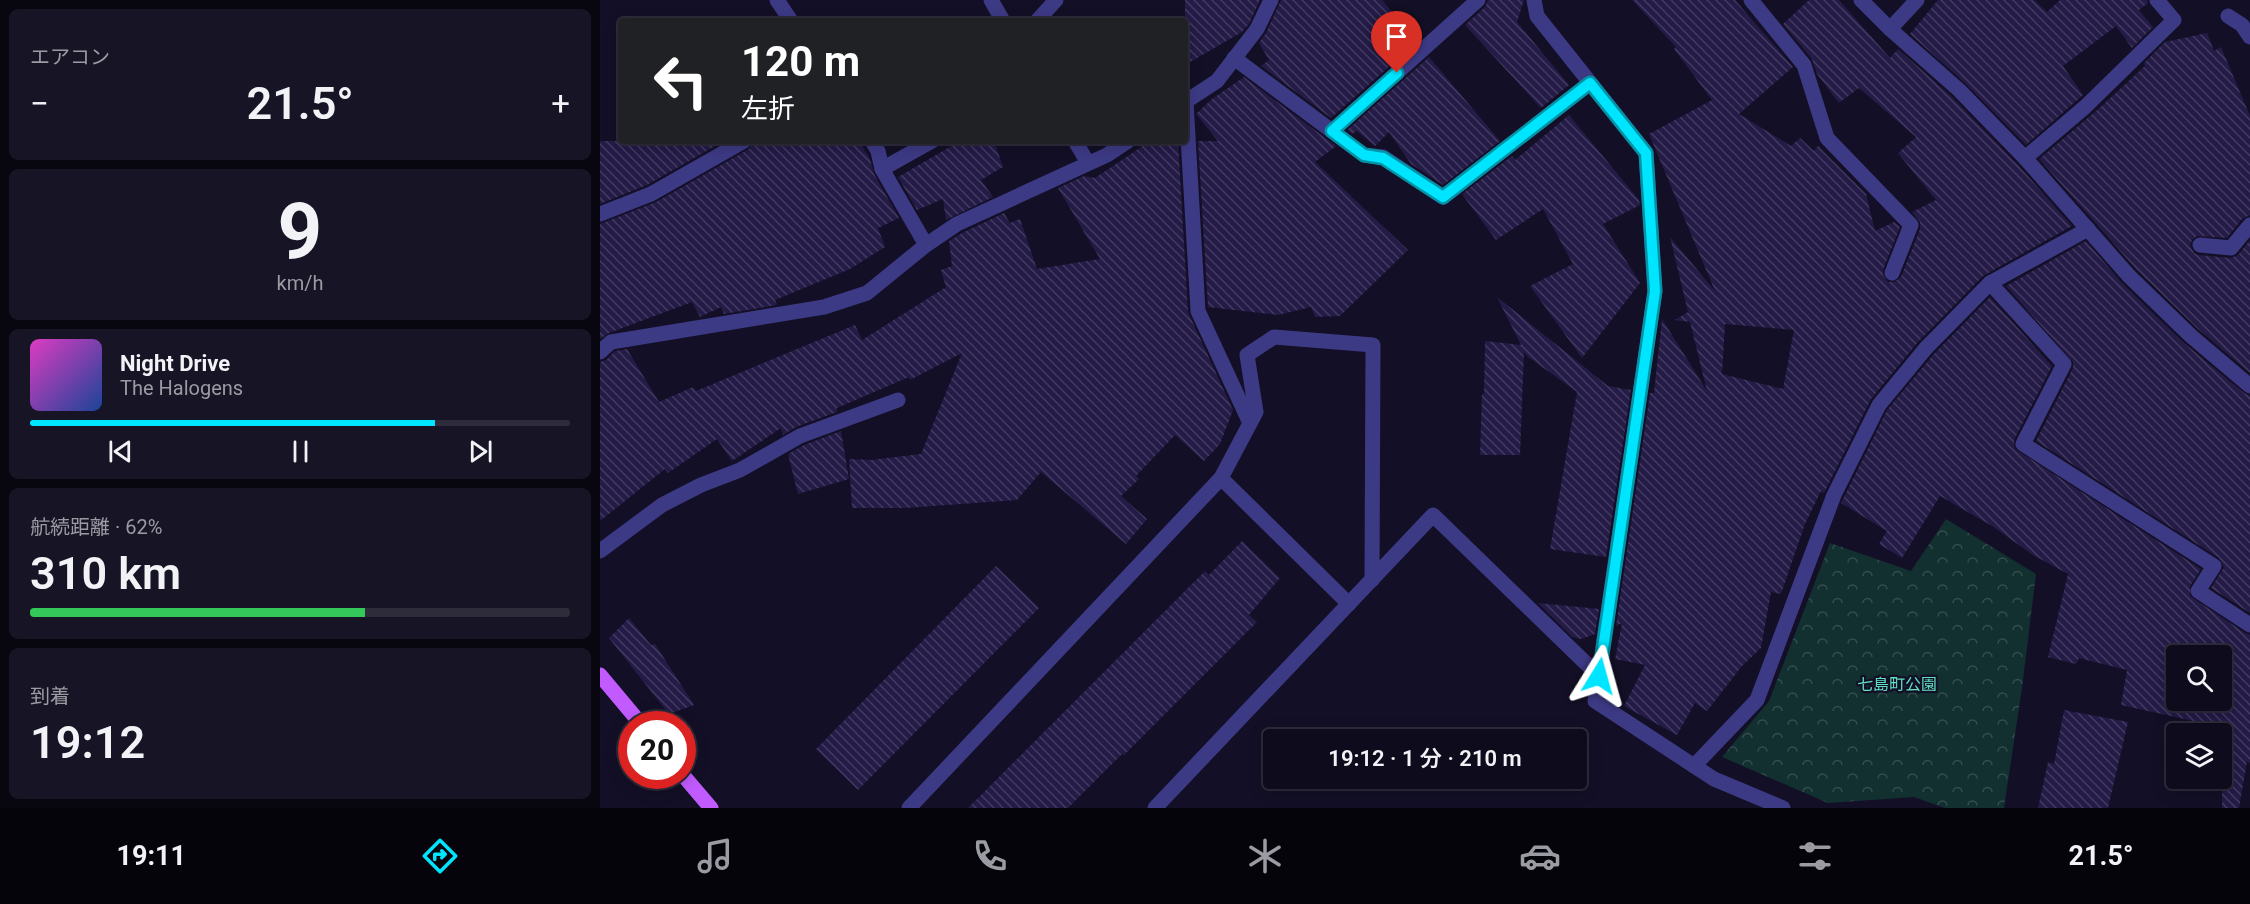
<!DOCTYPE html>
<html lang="ja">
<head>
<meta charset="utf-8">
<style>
  body { margin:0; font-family:Roboto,"Noto Sans JP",sans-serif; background:#171425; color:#f1f3f6; height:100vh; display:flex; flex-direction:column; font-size:22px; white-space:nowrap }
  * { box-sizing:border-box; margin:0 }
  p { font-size:20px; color:#9b9ba3 }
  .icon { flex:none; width:33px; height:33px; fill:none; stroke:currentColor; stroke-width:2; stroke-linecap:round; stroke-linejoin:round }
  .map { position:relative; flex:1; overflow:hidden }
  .drawer { display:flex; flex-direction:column; gap:9px; padding:9px; background:#08060f; width:600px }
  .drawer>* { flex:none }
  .hud { position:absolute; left:18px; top:18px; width:570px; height:126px; border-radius:6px; box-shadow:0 3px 15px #0003,0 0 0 2px #2e2b3b; background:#202124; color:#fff; overflow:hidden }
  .fabs { position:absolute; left:1566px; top:645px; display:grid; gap:12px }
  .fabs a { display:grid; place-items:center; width:66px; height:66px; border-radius:6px; background:#0e0b1c; box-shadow:0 3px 15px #0003,0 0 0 2px #2e2b3b; font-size:30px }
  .speed { position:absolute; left:18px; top:711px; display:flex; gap:12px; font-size:30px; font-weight:700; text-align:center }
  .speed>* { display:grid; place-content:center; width:78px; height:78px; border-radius:50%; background:#0e0b1c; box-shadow:0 3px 15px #0003,0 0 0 2px #2e2b3b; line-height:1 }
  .speed .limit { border:9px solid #d22; background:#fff; color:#111 }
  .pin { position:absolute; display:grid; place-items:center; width:51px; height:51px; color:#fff; margin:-62px -26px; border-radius:50% 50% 50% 0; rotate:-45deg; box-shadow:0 0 6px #0007 }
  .pin .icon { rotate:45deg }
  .me { position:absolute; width:66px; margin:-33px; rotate:8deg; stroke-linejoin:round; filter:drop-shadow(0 0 4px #0008) }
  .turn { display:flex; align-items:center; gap:21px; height:126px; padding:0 24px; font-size:27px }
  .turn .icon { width:78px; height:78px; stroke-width:2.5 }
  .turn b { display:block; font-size:42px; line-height:51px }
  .big { font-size:45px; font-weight:600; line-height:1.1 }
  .drawer .card { flex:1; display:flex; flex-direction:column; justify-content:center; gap:9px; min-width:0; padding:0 21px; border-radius:9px; background:#171425 }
  .drawer .dial { align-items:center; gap:0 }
  .dial b { font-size:78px; line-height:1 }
  .song { display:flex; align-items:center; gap:18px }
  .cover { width:72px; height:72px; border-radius:9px; background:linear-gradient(135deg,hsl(310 70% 55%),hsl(220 70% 35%)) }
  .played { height:6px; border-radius:3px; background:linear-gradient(90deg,#00e5ff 75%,#2e2b3b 75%) }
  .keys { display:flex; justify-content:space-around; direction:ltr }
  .heat { display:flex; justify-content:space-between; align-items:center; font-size:33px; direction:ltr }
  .charge { height:9px; border-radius:4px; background:linear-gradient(90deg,#34c759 62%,#2e2b3b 0) }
  .trip { position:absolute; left:663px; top:729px; width:324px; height:60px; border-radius:6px; background:#0e0b1c; box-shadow:0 3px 15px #0003,0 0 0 2px #2e2b3b; font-weight:600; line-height:60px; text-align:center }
  .tabs { display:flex; height:96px; justify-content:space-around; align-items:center; background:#06040b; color:#9b9ba3 }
  .tabs .icon { width:42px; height:42px }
  .tabs .selected { color:#00e5ff }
  .tabs b { font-size:27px; color:#f1f3f6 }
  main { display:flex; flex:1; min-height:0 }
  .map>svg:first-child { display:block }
</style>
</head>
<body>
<main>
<section class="drawer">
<div class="card"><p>エアコン</p>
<div class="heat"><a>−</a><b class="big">21.5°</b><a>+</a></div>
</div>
<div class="card dial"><b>9</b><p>km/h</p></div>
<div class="card">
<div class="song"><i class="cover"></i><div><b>Night Drive</b><p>The Halogens</p></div></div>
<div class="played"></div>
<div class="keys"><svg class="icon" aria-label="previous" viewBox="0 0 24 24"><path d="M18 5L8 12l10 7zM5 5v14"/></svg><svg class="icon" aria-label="pause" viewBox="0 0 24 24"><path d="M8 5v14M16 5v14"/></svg><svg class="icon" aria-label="next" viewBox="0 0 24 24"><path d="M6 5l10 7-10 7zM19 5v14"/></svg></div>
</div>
<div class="card"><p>航続距離 · 62%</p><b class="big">310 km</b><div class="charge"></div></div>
<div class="card"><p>到着</p><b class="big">19:12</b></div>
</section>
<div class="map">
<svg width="1650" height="808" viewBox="0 0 1650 808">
  <defs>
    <pattern id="park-crowns" width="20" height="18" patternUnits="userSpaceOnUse" patternTransform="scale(1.5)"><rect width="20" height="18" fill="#12302f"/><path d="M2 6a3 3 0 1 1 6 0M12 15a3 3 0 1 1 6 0" fill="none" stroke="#344d4e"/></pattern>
    <pattern id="building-back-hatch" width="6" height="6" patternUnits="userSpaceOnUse" patternTransform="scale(1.5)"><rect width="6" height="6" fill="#241b47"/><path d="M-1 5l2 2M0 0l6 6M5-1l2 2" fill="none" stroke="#433b63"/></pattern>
  </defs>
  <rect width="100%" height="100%" fill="#130f26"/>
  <polygon fill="url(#park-crowns)" points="1346,519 1436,574 1422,688 1404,808 1345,808 1314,797 1228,803 1122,757 1169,701 1230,543 1311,571"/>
  <g fill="url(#building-back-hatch)" fill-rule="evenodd">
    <polygon points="585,0 660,0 649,24 642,32 585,65"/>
    <polygon points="681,0 782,0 817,42 731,118 661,66 669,60 659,43 666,33"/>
    <polygon points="888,0 924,0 917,22 969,85 941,108 865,25 885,7"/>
    <path d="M1032,0H1135L1193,67L1139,114L1191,146L1200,138L1214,151L1218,146L1266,194L1275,231L1294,222L1300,227L1283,270V275L1288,282H1294L1301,277L1320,229V222L1312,212L1336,200L1298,153L1316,137L1259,88L1239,103L1217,74L1212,59L1183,24L1209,0H1239L1290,58L1298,49L1352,97L1418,165L1472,226L1383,276L1318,342L1271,399L1224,493L1221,491L1205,524L1181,594L1171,592L1161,648L1142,666L1107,711L1095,703L1077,735L1024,706L1045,665L1015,659L1022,623L1016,626L1050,393H1054L1062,319L1107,391L1090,322L1075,320L1088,312L1070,237L1115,291L1049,134L1112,100L1074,49L1076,47ZM1125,324L1194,330L1183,389L1122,374Z"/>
    <polygon points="1338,0 1434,0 1447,12 1460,0 1547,0 1548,3 1539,10 1553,27 1532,48 1516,26 1463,66 1483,95 1426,145 1365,83 1310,34"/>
    <polygon points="1607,33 1614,51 1621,47 1650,116 1650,215 1642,219 1627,238 1597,236 1592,240 1590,245 1594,253 1598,255 1631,258 1638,255 1650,240 1650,373 1598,329 1536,269 1439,159 1495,112 1545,66 1544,63 1565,42"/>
    <polygon points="829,57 900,141 843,185 811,164 789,132 775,146 757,131 752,134 747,130"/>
    <polygon points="644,77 736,146 715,162 808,250 740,316 715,317 711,307 678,315 608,307 598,141 618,141 596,114 612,99"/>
    <polygon points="969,115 1039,200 1040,205 1003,224 1040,283 982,358 930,286 973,264 943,209 896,240 862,194 912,156 915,160"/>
    <polygon points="0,141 124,141 47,185 0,204"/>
    <polygon points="154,141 180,141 183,147 193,141 259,141 270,159 274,174 299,218 278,228 285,247 250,269 175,300 177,305 124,314 121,307 100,317 92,302 9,333 0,339 0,224 56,202 149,149"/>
    <polygon points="360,141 394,141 403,167 381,180 393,197 346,220 343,199 317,210 298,177"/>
    <polygon points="550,141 578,141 588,312 633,410 620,444 604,461 575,435 536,476 539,479 521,496 547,519 526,544 441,472 417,500 305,508 252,508 249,459 271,460 321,454 362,353 310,380 309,377 237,408 237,412 196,427 183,435 181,428 132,461 117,439 68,473 65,469 0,521 0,362 6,360 15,351 27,349 59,402 93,387 96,391 255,325 262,340 346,287 341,270 352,266 349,241 362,233 404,213 410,223 420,219 437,269 500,259 458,188 484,176 495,178"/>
    <polygon points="1486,241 1522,283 1584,343 1644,393 1650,396 1650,613 1611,588 1624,567 1619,558 1436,441 1473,368 1473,362 1406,286"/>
    <polygon points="897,297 1008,386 1031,390 1006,557 950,549 977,392 927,356 924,352 920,455 880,455 882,394 884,394 885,341 921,345"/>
    <path d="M1390,297L1452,366L1414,440L1415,449L1601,569L1590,586V596L1645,633L1650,635V763L1647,762L1639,808H1622V734H1600L1602,723L1521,705L1527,670L1479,658L1476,664L1448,657L1468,574L1433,555L1392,526L1340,496L1302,558L1279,544L1287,531L1241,503L1287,410L1333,355ZM1576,656H1622V700H1576Z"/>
    <polygon points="241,431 249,479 198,494 188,454 204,445"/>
    <polygon points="642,541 680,578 649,615 657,622 524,755 522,754 468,808 368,808 605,571 609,575"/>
    <polygon points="396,566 439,608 258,790 216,749"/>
    <polygon points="938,603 999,609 995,634 981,639 972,637"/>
    <polygon points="29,618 51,645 55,644 94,705 69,714 9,638"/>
    <polygon points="1464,710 1528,722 1508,808 1438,808 1448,762 1454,764"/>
  </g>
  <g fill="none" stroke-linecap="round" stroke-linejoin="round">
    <g stroke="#3d3a85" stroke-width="15">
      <polyline points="177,0 191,21"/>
      <polyline points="391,0 403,21"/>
      <polyline points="934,0 937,16 1046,153 1055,291 995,701 1114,779 1183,808"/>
      <polyline points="1151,0 1204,65 1227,138 1311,225 1292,273"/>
      <polyline points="1261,0 1290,29 1359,90 1425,158 1529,276 1591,336 1650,386"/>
      <polyline points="1628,16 1642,25 1650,37"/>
      <polyline points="437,21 456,0"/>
      <polyline points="1290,29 1317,0"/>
      <polyline points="634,58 764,155 783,157 843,197 990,83"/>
      <polyline points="585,102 617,81 657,29 671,0"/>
      <polyline points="586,102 598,311 650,423"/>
      <polyline points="732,131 878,0"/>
      <polyline points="272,141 278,151 282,169 326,245"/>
      <polyline points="475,141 488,163"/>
      <polyline points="1425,158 1485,107 1574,20 1557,0"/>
      <polyline points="282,169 332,141"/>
      <polyline points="0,214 51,194 144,141"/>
      <polyline points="1600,245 1631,248 1650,225"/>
      <polyline points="1390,283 1464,364 1423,444 1614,566 1598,591 1650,625"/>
      <polyline points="0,352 11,342 224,307 267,293 326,245 357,224 507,155 528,141"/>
      <polyline points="621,478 749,604"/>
      <polyline points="0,551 62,505 101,485 140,470 200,436 298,400"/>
      <polyline points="1094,766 1157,700 1234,495 1279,405 1326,348 1390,283 1488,229"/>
      <polyline points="309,808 621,478 656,412 647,355 674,337 773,345 772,580"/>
      <polyline points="555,808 833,515 999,676"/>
    </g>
    <g stroke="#c25bff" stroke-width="15">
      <polyline points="0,675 41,724"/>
      <polyline points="82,774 111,808"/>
    </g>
  </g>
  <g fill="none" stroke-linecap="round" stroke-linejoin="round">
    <g stroke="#0095a6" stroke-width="15">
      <polyline id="route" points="797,73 732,131 764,155 783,158 843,197 990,83 1046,153 1055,291 999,676"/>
    </g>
    <use href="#route" stroke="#00e5ff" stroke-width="10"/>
  </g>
  <g text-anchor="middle" stroke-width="4.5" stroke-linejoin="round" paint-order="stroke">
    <g font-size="16" fill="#5fe0c0" stroke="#130f26">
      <text x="1297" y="690">七島町公園</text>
    </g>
  </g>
</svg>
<div class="fabs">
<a><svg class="icon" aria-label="search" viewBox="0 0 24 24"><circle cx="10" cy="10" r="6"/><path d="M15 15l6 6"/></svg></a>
<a><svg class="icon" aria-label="layers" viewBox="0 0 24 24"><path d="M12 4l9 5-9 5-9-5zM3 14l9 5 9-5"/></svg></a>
</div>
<div class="speed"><div class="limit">20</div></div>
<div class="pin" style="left:797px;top:73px;background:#d93025"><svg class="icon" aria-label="arrive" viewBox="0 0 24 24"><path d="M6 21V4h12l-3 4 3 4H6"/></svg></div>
<svg class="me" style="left:999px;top:676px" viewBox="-20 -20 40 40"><path d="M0-17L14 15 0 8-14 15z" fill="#00e5ff" stroke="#fff" stroke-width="4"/></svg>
<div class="trip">19:12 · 1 分 · 210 m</div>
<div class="hud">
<div class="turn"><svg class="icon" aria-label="left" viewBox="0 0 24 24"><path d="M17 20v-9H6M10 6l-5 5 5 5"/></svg><div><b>120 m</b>左折</div></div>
</div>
</div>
</main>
<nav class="tabs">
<b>19:11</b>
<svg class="icon selected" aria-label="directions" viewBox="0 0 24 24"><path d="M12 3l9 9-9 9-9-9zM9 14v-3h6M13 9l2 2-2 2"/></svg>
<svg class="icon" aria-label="music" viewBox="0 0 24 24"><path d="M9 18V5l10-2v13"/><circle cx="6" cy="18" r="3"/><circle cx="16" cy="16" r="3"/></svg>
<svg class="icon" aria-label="phone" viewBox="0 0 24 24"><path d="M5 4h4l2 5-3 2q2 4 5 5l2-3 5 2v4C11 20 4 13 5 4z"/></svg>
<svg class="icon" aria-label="climate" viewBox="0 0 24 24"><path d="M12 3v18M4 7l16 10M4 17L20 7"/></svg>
<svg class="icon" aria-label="car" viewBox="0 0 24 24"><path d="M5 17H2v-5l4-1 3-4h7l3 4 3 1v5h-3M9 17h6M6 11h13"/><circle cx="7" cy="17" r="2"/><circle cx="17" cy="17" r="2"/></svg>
<svg class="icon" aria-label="filters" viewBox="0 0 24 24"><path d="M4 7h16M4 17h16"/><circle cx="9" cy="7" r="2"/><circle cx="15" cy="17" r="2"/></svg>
<b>21.5°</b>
</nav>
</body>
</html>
